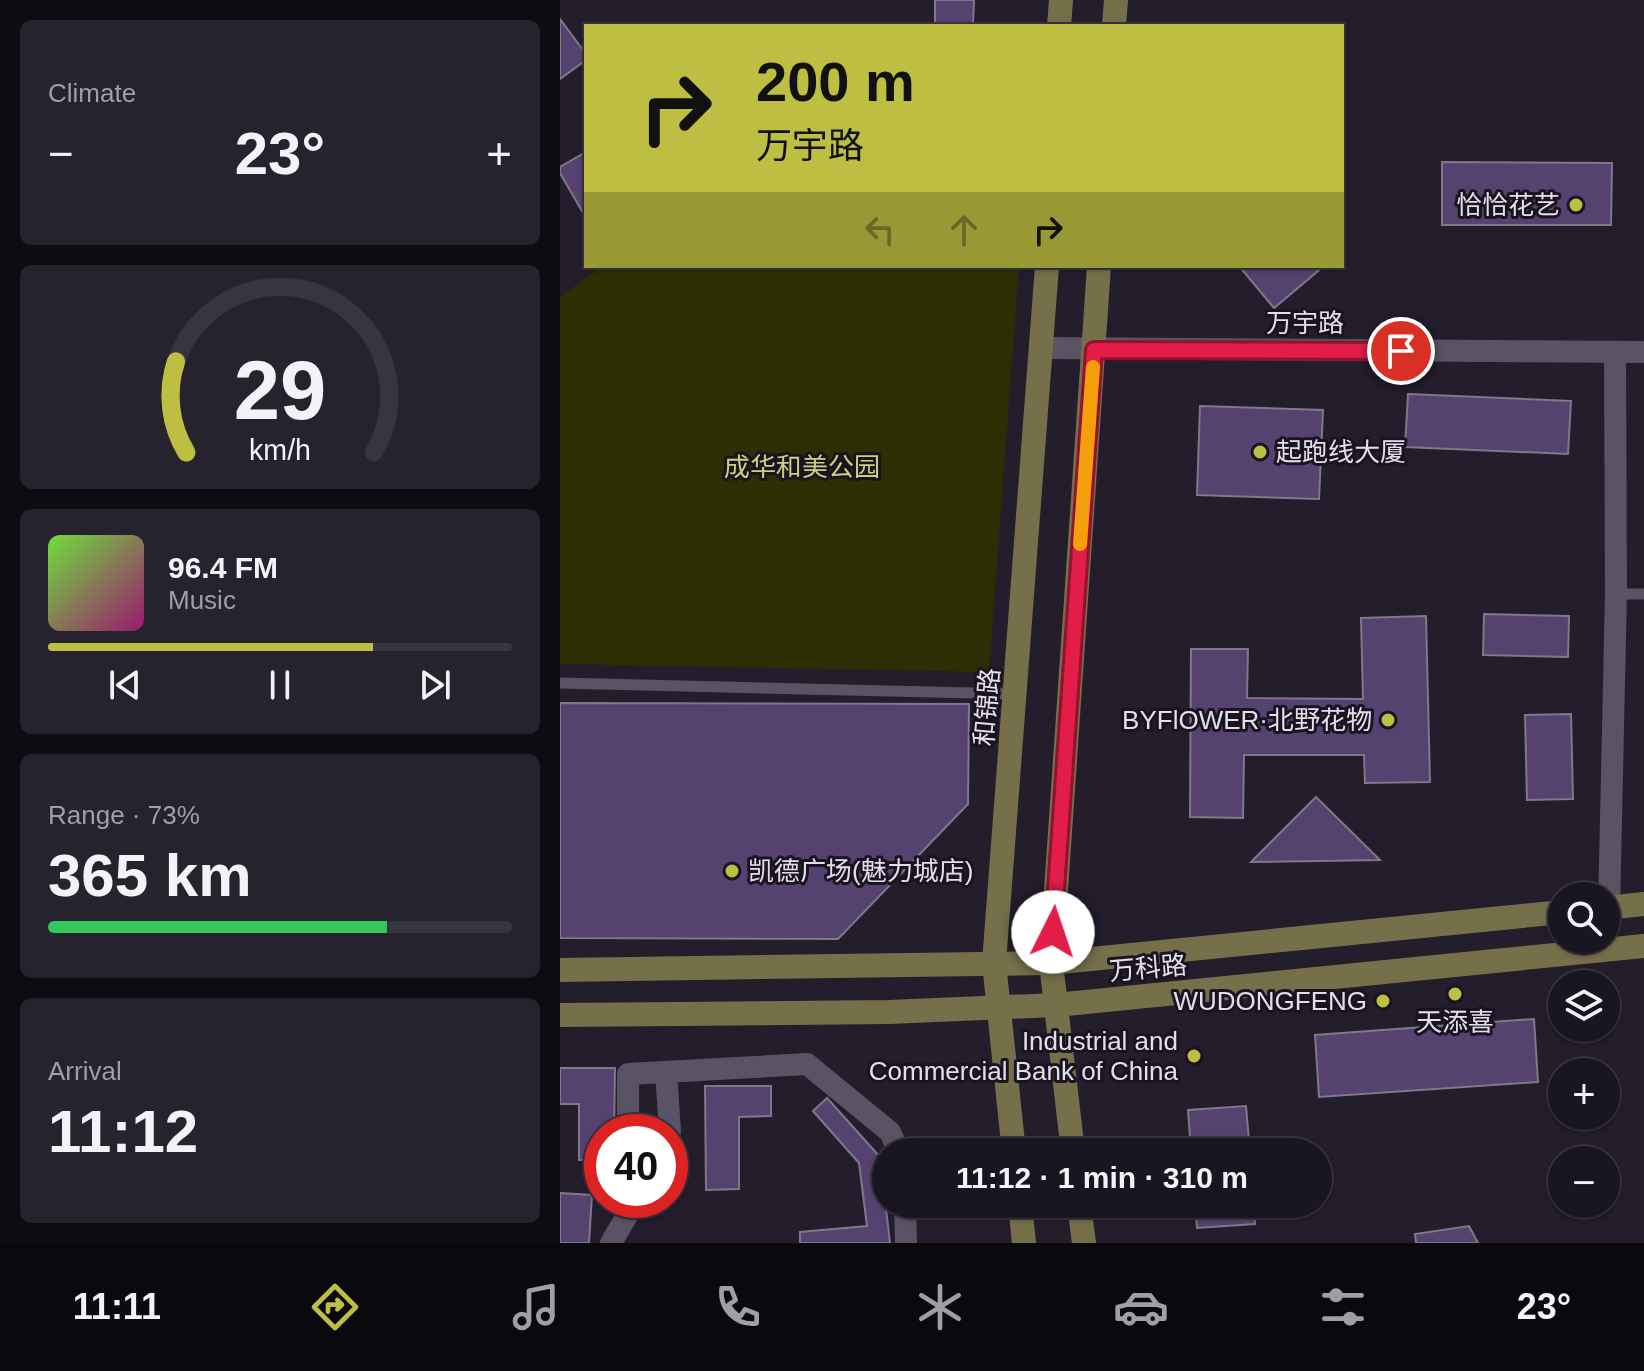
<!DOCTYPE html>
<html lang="en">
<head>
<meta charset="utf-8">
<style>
  body { margin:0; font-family:Helvetica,"Noto Sans SC",sans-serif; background:#27232e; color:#f1f3f6; height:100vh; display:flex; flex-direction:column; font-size:30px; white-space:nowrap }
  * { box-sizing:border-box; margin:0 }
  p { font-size:26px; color:#9f9fa5 }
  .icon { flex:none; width:44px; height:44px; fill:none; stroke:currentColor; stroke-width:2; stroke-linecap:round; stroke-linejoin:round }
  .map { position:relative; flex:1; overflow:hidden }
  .side { display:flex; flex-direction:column; gap:20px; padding:20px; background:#0e0c12; width:560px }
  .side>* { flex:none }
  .banner { position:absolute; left:24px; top:24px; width:760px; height:244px; border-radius:0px; box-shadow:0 2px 6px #0004,0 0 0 2px #38353f; background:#bebf42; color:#111; overflow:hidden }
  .fabs { position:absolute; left:988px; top:882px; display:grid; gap:16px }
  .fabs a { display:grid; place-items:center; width:72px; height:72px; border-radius:50%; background:#1a1621; box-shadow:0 2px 6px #0004,0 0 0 2px #38353f; font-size:40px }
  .speed { position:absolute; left:24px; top:1114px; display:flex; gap:16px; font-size:40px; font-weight:700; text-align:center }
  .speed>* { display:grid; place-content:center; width:104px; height:104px; border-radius:50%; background:#1a1621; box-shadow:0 2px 6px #0004,0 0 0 2px #38353f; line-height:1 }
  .speed .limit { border:12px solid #d22; background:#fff; color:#111 }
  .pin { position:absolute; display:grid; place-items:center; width:68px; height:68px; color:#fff; margin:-34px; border:4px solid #fff; border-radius:50%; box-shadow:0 2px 8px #0007 }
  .me { position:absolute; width:88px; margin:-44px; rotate:4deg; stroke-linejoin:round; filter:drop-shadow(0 0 6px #0008) }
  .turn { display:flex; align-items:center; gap:28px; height:168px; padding:0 40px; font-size:36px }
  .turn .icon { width:104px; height:104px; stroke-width:2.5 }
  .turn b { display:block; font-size:56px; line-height:68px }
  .lanes { display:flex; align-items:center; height:76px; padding:0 40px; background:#0003; justify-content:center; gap:40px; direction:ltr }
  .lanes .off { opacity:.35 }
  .big { font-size:60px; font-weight:700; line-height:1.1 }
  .side .widget { flex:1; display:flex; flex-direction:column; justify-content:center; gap:12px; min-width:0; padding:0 28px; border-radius:12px; background:#27232e }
  .side .dial { align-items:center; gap:0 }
  .dial svg { height:208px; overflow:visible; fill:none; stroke:#38353f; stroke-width:7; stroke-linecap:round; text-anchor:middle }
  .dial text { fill:#f1f3f6; stroke:none }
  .song { display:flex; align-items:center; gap:24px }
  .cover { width:96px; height:96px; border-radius:12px; background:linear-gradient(135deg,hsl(100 70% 55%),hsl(320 70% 35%)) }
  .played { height:8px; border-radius:4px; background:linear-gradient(90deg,#bebf42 70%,#38353f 70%) }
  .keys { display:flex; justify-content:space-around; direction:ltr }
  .heat { display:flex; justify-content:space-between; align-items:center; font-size:44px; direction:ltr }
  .charge { height:12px; border-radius:6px; background:linear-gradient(90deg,#34c759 73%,#38353f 0) }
  .trip { position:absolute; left:312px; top:1138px; width:460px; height:80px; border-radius:40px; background:#1a1621; box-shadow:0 2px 6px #0004,0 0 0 2px #38353f; font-weight:700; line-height:80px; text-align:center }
  .dock { display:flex; height:128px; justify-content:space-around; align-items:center; background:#0a090d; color:#9f9fa5 }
  .dock .icon { width:56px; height:56px }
  .dock .selected { color:#bebf42 }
  .dock b { font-size:36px; color:#f1f3f6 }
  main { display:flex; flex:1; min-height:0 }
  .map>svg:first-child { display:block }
</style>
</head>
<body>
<main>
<section class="side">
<div class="widget"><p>Climate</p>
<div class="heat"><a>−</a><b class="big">23°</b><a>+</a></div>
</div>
<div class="widget dial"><svg viewBox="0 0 100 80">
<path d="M14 69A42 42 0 1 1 86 69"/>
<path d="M14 69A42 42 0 0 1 10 34" stroke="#bebf42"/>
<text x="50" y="56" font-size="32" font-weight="700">29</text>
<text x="50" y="72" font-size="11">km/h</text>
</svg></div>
<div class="widget">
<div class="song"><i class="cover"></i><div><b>96.4 FM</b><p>Music</p></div></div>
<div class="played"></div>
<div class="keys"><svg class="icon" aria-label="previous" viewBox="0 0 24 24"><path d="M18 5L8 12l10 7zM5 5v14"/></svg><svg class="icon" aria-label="pause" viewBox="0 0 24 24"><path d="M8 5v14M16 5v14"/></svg><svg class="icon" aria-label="next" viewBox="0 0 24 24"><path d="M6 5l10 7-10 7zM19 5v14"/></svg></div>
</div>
<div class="widget"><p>Range · 73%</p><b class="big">365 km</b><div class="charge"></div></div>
<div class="widget"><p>Arrival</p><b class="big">11:12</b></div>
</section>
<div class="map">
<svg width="1084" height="1243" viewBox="0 0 1084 1243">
  <rect width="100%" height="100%" fill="#231d2c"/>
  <polygon fill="#2e2e04" points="41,266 459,266 429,672 0,664 0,297"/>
  <g fill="#56426f" stroke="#7f778a" stroke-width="2">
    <polygon points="375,0 414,0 413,26 375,26"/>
    <polygon points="0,19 26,54 26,60 0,79"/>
    <polygon points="26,152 26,218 0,173 0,167"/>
    <polygon points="882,162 1052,163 1051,225 882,225"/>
    <polygon points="679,266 764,266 714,308"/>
    <polygon points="848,394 1011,401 1008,454 845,447"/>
    <polygon points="640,406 763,410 759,499 637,495"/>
    <polygon points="924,614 1009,616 1008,657 923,655"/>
    <polygon points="866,616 870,782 805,783 804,755 684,755 683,818 630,817 631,649 688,649 687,698 803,699 801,618"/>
    <polygon points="0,703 409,704 408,804 278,939 0,938"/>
    <polygon points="1011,714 1013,799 967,800 965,715"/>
    <polygon points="756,797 820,860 691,862"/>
    <polygon points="974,1019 978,1082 759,1097 755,1035"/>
    <polygon points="0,1068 55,1068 54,1132 42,1132 42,1160 19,1160 19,1104 0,1104"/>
    <polygon points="145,1086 211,1086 211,1116 179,1117 179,1189 146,1190"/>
    <polygon points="267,1098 320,1157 330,1243 240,1243 240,1232 307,1226 299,1163 253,1111"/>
    <polygon points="686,1106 690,1152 631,1152 628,1110"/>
    <polygon points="0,1193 32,1195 29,1243 0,1243"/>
    <polygon points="635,1204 694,1204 695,1224 637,1228"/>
    <polygon points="909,1226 918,1243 856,1243 855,1234"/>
  </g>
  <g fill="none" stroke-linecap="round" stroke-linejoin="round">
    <g stroke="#5a5365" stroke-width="11">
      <polyline points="1056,594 1084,594"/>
      <polyline points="0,683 455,694"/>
    </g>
    <g stroke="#5a5365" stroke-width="22">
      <polyline points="483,348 1084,352"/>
      <polyline points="1049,908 1056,594 1055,352"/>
      <polyline points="106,1072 110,1132"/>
      <polyline points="68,1132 68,1074 247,1064 330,1132 339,1152"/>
      <polyline points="345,1204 346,1243"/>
      <polyline points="51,1243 76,1200"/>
    </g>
    <g stroke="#75704a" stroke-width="24">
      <polyline points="499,26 501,0"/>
      <polyline points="554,26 556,0"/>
      <polyline points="1046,908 1084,904"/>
      <polyline points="0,970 491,963 1002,912"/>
      <polyline points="0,1015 329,1012 496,1005 1084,946"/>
      <polyline points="454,1152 434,963 487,266"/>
      <polyline points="513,1152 491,963 539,266"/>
      <polyline points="460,1204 464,1243"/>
      <polyline points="519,1204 524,1243"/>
    </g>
  </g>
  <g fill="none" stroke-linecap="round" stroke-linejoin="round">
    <g stroke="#92132f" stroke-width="20">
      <polyline id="route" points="493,932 534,350 841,351"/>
    </g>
    <use href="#route" stroke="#e11d48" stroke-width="14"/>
    <polyline stroke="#f59e0b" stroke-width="14" points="520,544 533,367"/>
  </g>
  <g fill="#bebf42" stroke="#1a1322" stroke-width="3">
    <circle cx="1016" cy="205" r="8"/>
    <circle cx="700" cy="452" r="8"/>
    <circle cx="828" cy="720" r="8"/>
    <circle cx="172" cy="871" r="8"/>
    <circle cx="895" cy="994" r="8"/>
    <circle cx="823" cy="1001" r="8"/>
    <circle cx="634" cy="1056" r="8"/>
  </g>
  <g text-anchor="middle" stroke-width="6" stroke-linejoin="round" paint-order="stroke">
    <g font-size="26" fill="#e3dfe9" stroke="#1a1322" text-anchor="end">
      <text x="1000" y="214">恰恰花艺</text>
      <text x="716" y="461" text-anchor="start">起跑线大厦</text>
      <text x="812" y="729">BYFlOWER·北野花物</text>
      <text x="188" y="880" text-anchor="start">凯德广场(魅力城店)</text>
      <text x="807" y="1010">WUDONGFENG</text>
      <text x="895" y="1031" text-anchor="middle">天添喜</text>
      <text x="618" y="1050">Industrial and<tspan x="618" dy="30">Commercial Bank of China</tspan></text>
    </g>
    <g font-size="26" fill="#e3dfe9" stroke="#1a1322">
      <text x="745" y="332">万宇路</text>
      <text transform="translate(427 707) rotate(-85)" y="9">和锦路</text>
      <text transform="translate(588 968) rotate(-5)" y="9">万科路</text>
    </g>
    <g font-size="26" fill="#cdcf7a" stroke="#1a1322">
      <text x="242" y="476">成华和美公园</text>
    </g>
  </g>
</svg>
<div class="fabs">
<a><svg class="icon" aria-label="search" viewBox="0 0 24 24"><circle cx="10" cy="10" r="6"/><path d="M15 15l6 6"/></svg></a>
<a><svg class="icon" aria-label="layers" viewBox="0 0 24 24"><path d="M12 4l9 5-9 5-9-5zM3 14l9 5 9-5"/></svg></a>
<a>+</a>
<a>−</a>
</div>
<div class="speed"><div class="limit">40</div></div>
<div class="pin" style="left:841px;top:351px;background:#d93025"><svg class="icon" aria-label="arrive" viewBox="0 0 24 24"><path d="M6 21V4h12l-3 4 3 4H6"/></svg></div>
<svg class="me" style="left:493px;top:932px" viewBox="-20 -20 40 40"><circle r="19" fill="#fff"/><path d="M0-13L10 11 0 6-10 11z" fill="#e11d48"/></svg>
<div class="trip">11:12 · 1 min · 310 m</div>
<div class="banner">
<div class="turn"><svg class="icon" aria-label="right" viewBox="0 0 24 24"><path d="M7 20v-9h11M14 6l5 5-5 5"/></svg><div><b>200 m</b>万宇路</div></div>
<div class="lanes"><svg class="icon off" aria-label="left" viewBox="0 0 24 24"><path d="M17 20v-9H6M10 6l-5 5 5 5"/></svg><svg class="icon off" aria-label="ahead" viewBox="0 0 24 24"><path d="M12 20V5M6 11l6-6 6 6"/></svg><svg class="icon" aria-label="right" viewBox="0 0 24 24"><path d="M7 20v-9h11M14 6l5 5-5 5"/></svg></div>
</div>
</div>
</main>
<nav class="dock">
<b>11:11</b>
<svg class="icon selected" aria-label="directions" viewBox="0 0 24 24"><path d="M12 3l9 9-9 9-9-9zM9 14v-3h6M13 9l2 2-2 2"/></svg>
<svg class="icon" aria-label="music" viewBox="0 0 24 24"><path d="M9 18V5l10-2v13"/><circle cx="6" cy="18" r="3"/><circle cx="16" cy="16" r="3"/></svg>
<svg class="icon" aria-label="phone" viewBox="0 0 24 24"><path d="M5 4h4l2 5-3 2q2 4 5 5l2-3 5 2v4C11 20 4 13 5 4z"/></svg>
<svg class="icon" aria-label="climate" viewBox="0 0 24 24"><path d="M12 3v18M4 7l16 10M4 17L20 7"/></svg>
<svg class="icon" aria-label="car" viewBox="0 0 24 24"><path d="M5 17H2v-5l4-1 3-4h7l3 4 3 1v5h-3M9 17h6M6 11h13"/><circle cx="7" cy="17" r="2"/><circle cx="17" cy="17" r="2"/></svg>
<svg class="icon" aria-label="filters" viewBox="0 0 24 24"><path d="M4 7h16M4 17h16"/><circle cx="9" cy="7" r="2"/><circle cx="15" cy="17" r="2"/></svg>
<b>23°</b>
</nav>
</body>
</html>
